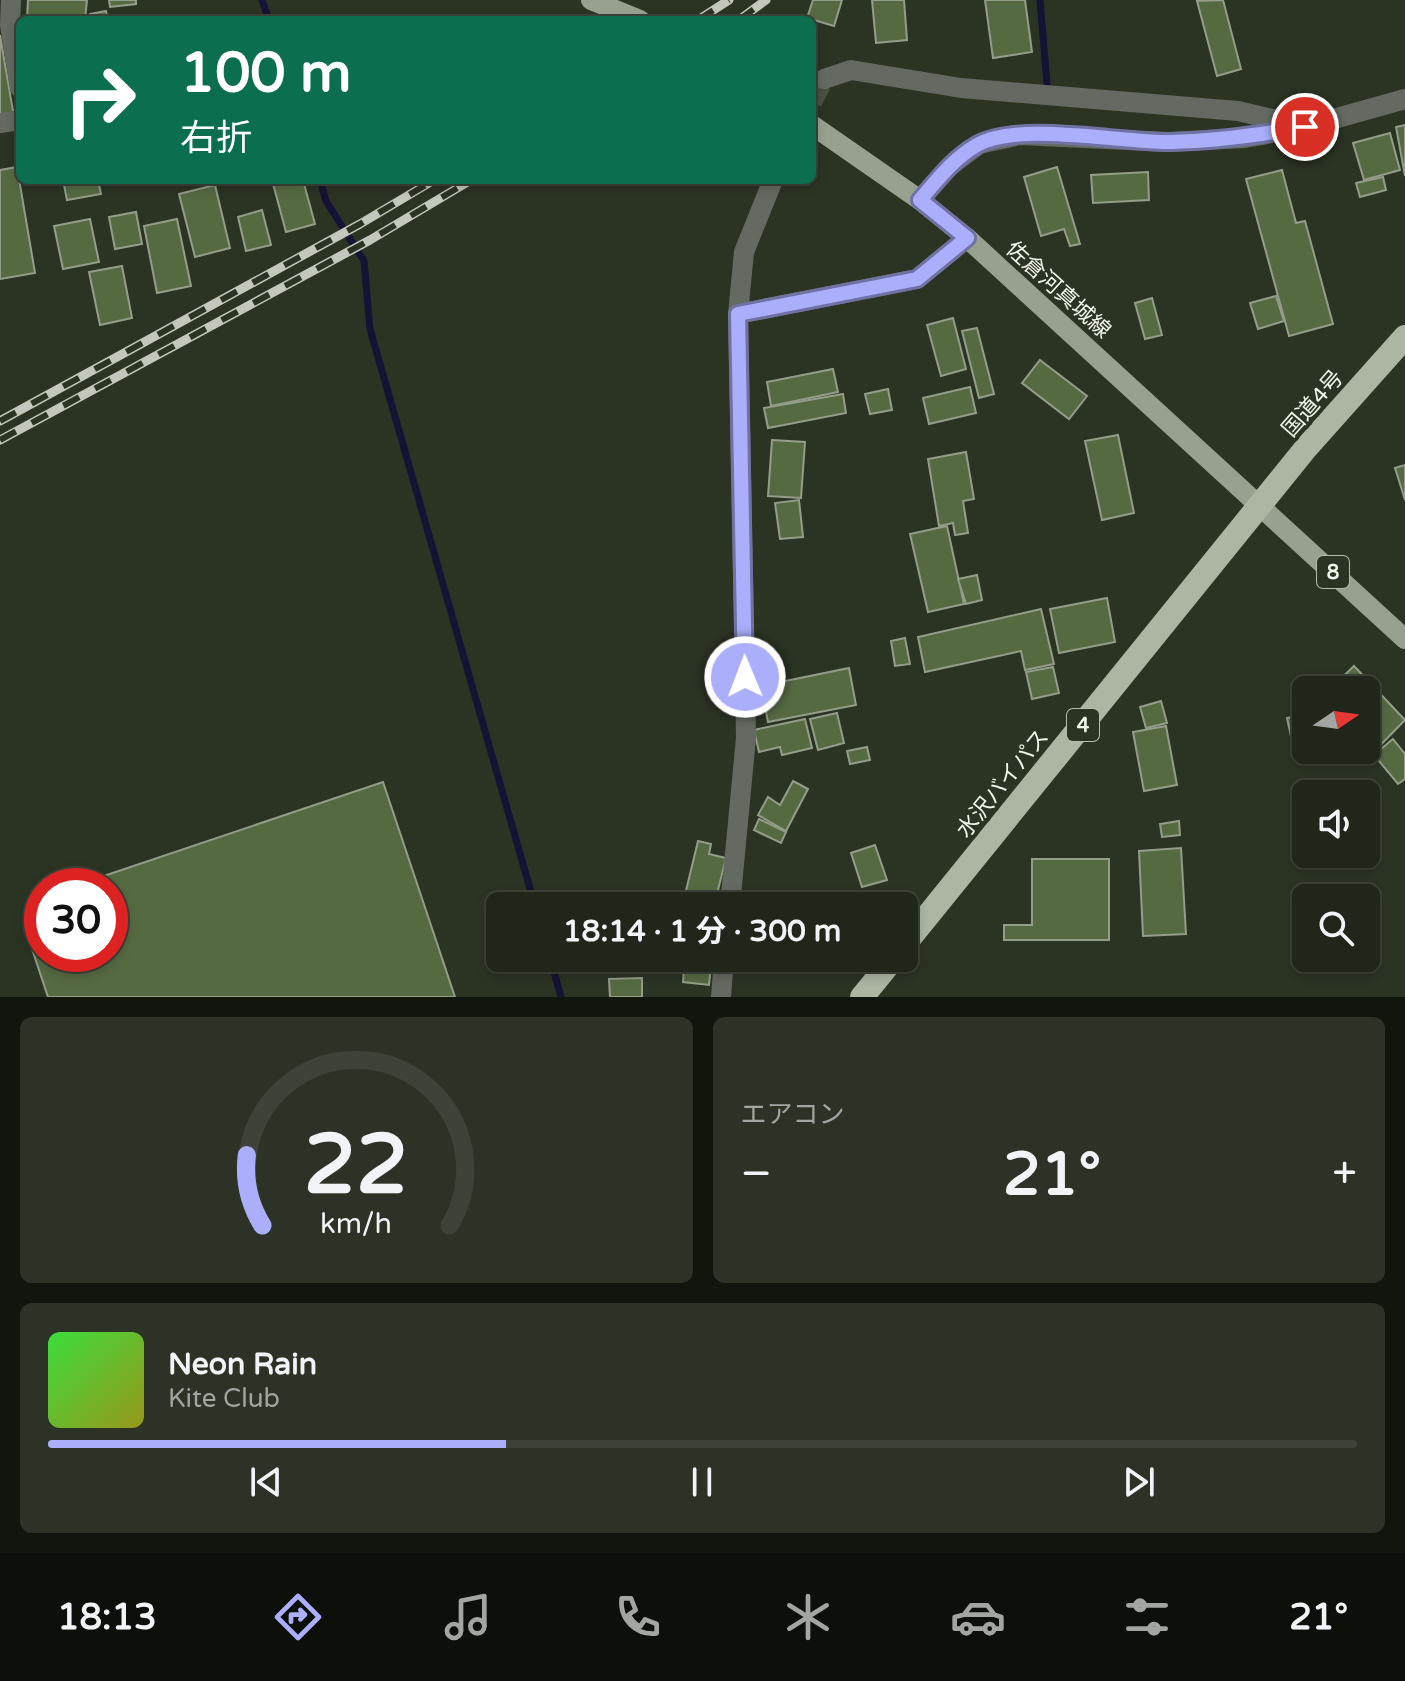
<!DOCTYPE html>
<html lang="ja">
<head>
<meta charset="utf-8">
<style>
  body { margin:0; font-family:"Varela Round","Noto Sans JP",sans-serif; background:#2d3227; color:#f1f3f6; height:100vh; display:flex; flex-direction:column; font-size:30px; white-space:nowrap }
  * { box-sizing:border-box; margin:0 }
  p { font-size:26px; color:#a2a5a2 }
  .icon { flex:none; width:44px; height:44px; fill:none; stroke:currentColor; stroke-width:2; stroke-linecap:round; stroke-linejoin:round }
  .map { position:relative; height:997px; overflow:hidden }
  .drawer { display:flex; flex-direction:column; gap:20px; padding:20px; background:#12150e; flex:1 }
  .drawer>* { flex:none }
  .hud { position:absolute; left:16px; top:16px; width:800px; height:168px; border-radius:12px; box-shadow:0 4px 12px #0003,0 0 0 2px #3d4339; background:#0b6e4f; color:#fff; overflow:hidden }
  .needle { width:52px; rotate:77deg }
  .controls { position:absolute; left:1292px; top:676px; display:grid; gap:16px }
  .controls a { display:grid; place-items:center; width:88px; height:88px; border-radius:12px; background:#20261a; box-shadow:0 4px 12px #0003,0 0 0 2px #3d4339; font-size:40px }
  .speed { position:absolute; left:24px; top:868px; display:flex; gap:16px; font-size:40px; font-weight:700; text-align:center }
  .speed>* { display:grid; place-content:center; width:104px; height:104px; border-radius:50%; background:#20261a; box-shadow:0 4px 12px #0003,0 0 0 2px #3d4339; line-height:1 }
  .speed .limit { border:12px solid #d22; background:#fff; color:#111 }
  .pin { position:absolute; display:grid; place-items:center; width:68px; height:68px; color:#fff; margin:-34px; border:4px solid #fff; border-radius:50%; box-shadow:0 2px 8px #0007 }
  .me { position:absolute; width:88px; margin:-44px; rotate:359deg; stroke-linejoin:round; filter:drop-shadow(0 0 6px #0008) }
  .turn { display:flex; align-items:center; gap:28px; height:168px; padding:0 32px; font-size:36px }
  .turn .icon { width:104px; height:104px; stroke-width:2.5 }
  .turn b { display:block; font-size:56px; line-height:68px }
  .big { font-size:60px; font-weight:700; line-height:1.1 }
  .drawer .card { flex:1; display:flex; flex-direction:column; justify-content:center; gap:12px; min-width:0; padding:0 28px; border-radius:12px; background:#2d3227 }
  .drawer .dial { align-items:center; gap:0 }
  .dial svg { height:208px; overflow:visible; fill:none; stroke:#3d4339; stroke-width:7; stroke-linecap:round; text-anchor:middle }
  .dial text { fill:#f1f3f6; stroke:none }
  .song { display:flex; align-items:center; gap:24px }
  .cover { width:96px; height:96px; border-radius:12px; background:linear-gradient(135deg,hsl(120 70% 55%),hsl(60 70% 35%)) }
  .played { height:8px; border-radius:4px; background:linear-gradient(90deg,#abaffb 35%,#3d4339 35%) }
  .keys { display:flex; justify-content:space-around; direction:ltr }
  .heat { display:flex; justify-content:space-between; align-items:center; font-size:44px; direction:ltr }
  .drawer .tiles { flex:1; display:grid; gap:20px; grid-template-columns:1fr 1fr }
  .card:last-child { grid-column:span 2 }
  .trip { position:absolute; left:486px; top:892px; width:432px; height:80px; border-radius:12px; background:#20261a; box-shadow:0 4px 12px #0003,0 0 0 2px #3d4339; font-weight:700; line-height:80px; text-align:center }
  .dock { display:flex; height:128px; justify-content:space-around; align-items:center; background:#0d0f0a; color:#a2a5a2 }
  .dock .icon { width:56px; height:56px }
  .dock .active { color:#abaffb }
  .dock b { font-size:36px; color:#f1f3f6 }
  .map>svg:first-child { display:block }
</style>
</head>
<body>
<div class="map">
<svg width="1405" height="997" viewBox="0 0 1405 997">
  <rect width="100%" height="100%" fill="#2b3323"/>
  <g fill="none" stroke-linecap="round" stroke-linejoin="round">
    <g stroke="#141335" stroke-width="7">
      <polyline points="262,0 269,20"/>
      <polyline points="1040,0 1047,84"/>
      <polyline points="320,180 326,201 364,261 370,329 535,906"/>
      <polyline points="550,958 561,997"/>
    </g>
  </g>
  <g fill="#566a42" stroke="#939d8a" stroke-width="2">
    <polygon points="28,0 87,0 85,20 27,20"/>
    <polygon points="109,0 136,0 136,4 110,7"/>
    <polygon points="813,0 842,0 834,26 807,18"/>
    <polygon points="872,0 904,0 907,40 876,43"/>
    <polygon points="985,0 1025,0 1032,52 993,58"/>
    <polygon points="1223,0 1241,69 1217,76 1197,1"/>
    <polygon points="106,11 108,20 91,20 90,14"/>
    <polygon points="0,35 14,117 0,119"/>
    <polygon points="1405,125 1405,176 1396,127"/>
    <polygon points="1390,133 1400,170 1364,180 1353,143"/>
    <polygon points="17,167 35,273 0,279 0,170"/>
    <polygon points="1057,167 1080,244 1070,246 1064,229 1041,236 1024,177"/>
    <polygon points="1282,170 1296,223 1305,221 1333,324 1289,336 1246,179"/>
    <polygon points="1148,172 1149,200 1093,203 1091,175"/>
    <polygon points="1383,177 1386,190 1360,197 1356,183"/>
    <polygon points="63,180 98,180 101,194 67,200"/>
    <polygon points="272,180 303,180 315,224 286,232"/>
    <polygon points="215,185 230,248 195,257 179,194"/>
    <polygon points="262,210 271,245 246,251 238,217"/>
    <polygon points="136,212 142,244 115,249 109,217"/>
    <polygon points="90,219 99,262 63,269 54,226"/>
    <polygon points="177,219 191,286 157,293 144,226"/>
    <polygon points="122,266 132,318 100,325 89,272"/>
    <polygon points="1276,296 1284,321 1258,329 1250,303"/>
    <polygon points="1152,298 1162,335 1145,339 1135,303"/>
    <polygon points="953,318 966,369 941,376 927,325"/>
    <polygon points="977,328 994,394 979,398 962,331"/>
    <polygon points="1040,360 1087,396 1069,419 1022,383"/>
    <polygon points="833,369 838,392 771,406 767,382"/>
    <polygon points="970,387 976,413 929,424 923,398"/>
    <polygon points="888,389 892,410 870,414 865,394"/>
    <polygon points="843,394 846,413 768,428 764,408"/>
    <polygon points="1118,435 1134,513 1102,520 1085,441"/>
    <polygon points="772,440 805,442 801,498 768,496"/>
    <polygon points="966,452 974,499 963,501 968,533 955,535 953,523 939,526 928,459"/>
    <polygon points="1405,465 1405,500 1395,468"/>
    <polygon points="799,500 803,537 780,539 775,503"/>
    <polygon points="947,526 964,604 928,612 910,534"/>
    <polygon points="977,575 982,600 966,604 958,579"/>
    <polygon points="1107,598 1115,642 1059,653 1050,609"/>
    <polygon points="1041,609 1054,664 1025,670 1021,651 925,672 918,637"/>
    <polygon points="905,638 910,664 895,666 891,641"/>
    <polygon points="1354,666 1405,720 1364,762 1353,750 1366,750 1366,690 1329,690"/>
    <polygon points="1053,667 1059,693 1032,699 1026,672"/>
    <polygon points="849,668 856,705 768,722 761,686"/>
    <polygon points="1161,701 1167,723 1146,728 1140,707"/>
    <polygon points="837,713 844,743 818,750 810,719"/>
    <polygon points="1306,714 1306,748 1294,750 1287,718"/>
    <polygon points="805,719 812,748 782,755 780,747 759,752 754,730"/>
    <polygon points="1166,726 1177,785 1144,791 1133,732"/>
    <polygon points="1393,739 1405,754 1405,779 1398,784 1374,755"/>
    <polygon points="867,747 870,760 850,764 847,751"/>
    <polygon points="793,781 808,789 786,831 758,815 768,797 780,805"/>
    <polygon points="383,782 455,997 48,997 24,925 42,919 42,954 110,954 110,886 77,885"/>
    <polygon points="759,819 786,832 781,843 754,830"/>
    <polygon points="1179,821 1180,835 1162,837 1160,824"/>
    <polygon points="698,841 711,844 709,854 726,858 714,906 684,899"/>
    <polygon points="875,845 887,880 862,887 851,853"/>
    <polygon points="1181,848 1186,934 1143,936 1139,851"/>
    <polygon points="1032,859 1109,859 1109,940 1004,940 1004,925 1032,925"/>
    <polygon points="685,958 712,958 709,985 683,982"/>
    <polygon points="642,978 642,997 610,997 609,979"/>
  </g>
  <g fill="none" stroke-linecap="round" stroke-linejoin="round">
    <polyline stroke="#495041" stroke-width="20" stroke-dasharray="20 10" stroke-linecap="butt" points="812,102 824,79"/>
    <g stroke="#646961" stroke-width="20">
      <polyline points="11,0 10,25 20,88"/>
      <polyline points="824,79 851,70 961,88 1238,111 1297,125"/>
      <polyline points="0,123 20,120"/>
      <polyline points="920,200 950,166 979,144 1020,135 1169,142 1245,138 1305,127 1405,99"/>
      <polyline points="738,314 744,252 773,180"/>
      <polyline points="730,906 746,738 738,314 917,279 967,238"/>
      <polyline points="721,997 724,958"/>
    </g>
    <g stroke="#98a090" stroke-width="20">
      <polyline points="591,0 640,20"/>
      <polyline points="812,125 920,200 967,238 1405,639"/>
    </g>
    <g stroke="#acb6a3" stroke-width="24">
      <polyline points="904,945 1306,448 1405,337"/>
      <polyline points="862,997 894,958"/>
    </g>
    <g stroke="#c2c9bc" stroke-width="9">
      <g id="rail">
        <polyline points="698,20 729,0"/>
        <polyline points="739,20 766,0"/>
        <polyline points="0,421 360,224 434,180"/>
        <polyline points="0,440 370,240 471,180"/>
      </g>
    </g>
    <use href="#rail" stroke="#2b3323" stroke-width="6" stroke-dasharray="18" stroke-linecap="butt"/>
  </g>
  <g fill="none" stroke-linecap="round" stroke-linejoin="round">
    <g stroke="#6f72a3" stroke-width="20">
      <path id="route" d="M745,677L738,314L917,279L967,238L920,200C937,180 954,158 977,145C1020,121 1121,143 1171,142C1217,141 1260,135 1305,127"/>
    </g>
    <use href="#route" stroke="#abaffb" stroke-width="14"/>
  </g>
  <g text-anchor="middle" stroke-width="8" stroke-linejoin="round" paint-order="stroke">
    <g fill="#2b3323" stroke="#b5bcaf" stroke-width="2">
      <rect x="1317" y="556" width="32" height="32" rx="6"/>
      <rect x="1067" y="709" width="32" height="32" rx="6"/>
    </g>
    <g font-size="20" font-weight="bold" fill="#f0f6eb">
      <text x="1333" y="579">8</text>
      <text x="1083" y="732">4</text>
    </g>
    <g font-size="22" fill="#f0f6eb" stroke="#2b3323">
      <text transform="translate(1059 289) rotate(42)" y="8">佐倉河真城線</text>
      <text transform="translate(1312 403) rotate(-49)" y="8">国道4号</text>
      <text transform="translate(1002 783) rotate(-51)" y="8">水沢バイパス</text>
    </g>
  </g>
</svg>
<div class="controls">
<a><svg class="needle" viewBox="-14 -14 28 28"><path d="M0-13l5 13h-10z" fill="#e53935"/><path d="M0 13l5-13h-10z" fill="#a2a5a2"/></svg></a>
<a><svg class="icon" aria-label="sound" viewBox="0 0 24 24"><path d="M4 9h4l5-4v14l-5-4H4zM17 9q2 3 0 6"/></svg></a>
<a><svg class="icon" aria-label="search" viewBox="0 0 24 24"><circle cx="10" cy="10" r="6"/><path d="M15 15l6 6"/></svg></a>
</div>
<div class="speed"><div class="limit">30</div></div>
<div class="pin" style="left:1305px;top:127px;background:#d93025"><svg class="icon" aria-label="arrive" viewBox="0 0 24 24"><path d="M6 21V4h12l-3 4 3 4H6"/></svg></div>
<svg class="me" style="left:745px;top:677px" viewBox="-20 -20 40 40"><circle r="17" fill="#abaffb" stroke="#fff" stroke-width="3"/><path d="M0-11L8 9 0 5-8 9z" fill="#fff"/></svg>
<div class="trip">18:14 · 1 分 · 300 m</div>
<div class="hud">
<div class="turn"><svg class="icon" aria-label="right" viewBox="0 0 24 24"><path d="M7 20v-9h11M14 6l5 5-5 5"/></svg><div><b>100 m</b>右折</div></div>
</div>
</div>
<section class="drawer">
<div class="tiles">
<div class="card dial"><svg viewBox="0 0 100 80">
<path d="M14 69A42 42 0 1 1 86 69"/>
<path d="M14 69A42 42 0 0 1 8 42" stroke="#abaffb"/>
<text x="50" y="56" font-size="32" font-weight="700">22</text>
<text x="50" y="72" font-size="11">km/h</text>
</svg></div>
<div class="card"><p>エアコン</p>
<div class="heat"><a>−</a><b class="big">21°</b><a>+</a></div>
</div>
<div class="card">
<div class="song"><i class="cover"></i><div><b>Neon Rain</b><p>Kite Club</p></div></div>
<div class="played"></div>
<div class="keys"><svg class="icon" aria-label="previous" viewBox="0 0 24 24"><path d="M18 5L8 12l10 7zM5 5v14"/></svg><svg class="icon" aria-label="pause" viewBox="0 0 24 24"><path d="M8 5v14M16 5v14"/></svg><svg class="icon" aria-label="next" viewBox="0 0 24 24"><path d="M6 5l10 7-10 7zM19 5v14"/></svg></div>
</div>
</div>
</section>
<nav class="dock">
<b>18:13</b>
<svg class="icon active" aria-label="directions" viewBox="0 0 24 24"><path d="M12 3l9 9-9 9-9-9zM9 14v-3h6M13 9l2 2-2 2"/></svg>
<svg class="icon" aria-label="music" viewBox="0 0 24 24"><path d="M9 18V5l10-2v13"/><circle cx="6" cy="18" r="3"/><circle cx="16" cy="16" r="3"/></svg>
<svg class="icon" aria-label="phone" viewBox="0 0 24 24"><path d="M5 4h4l2 5-3 2q2 4 5 5l2-3 5 2v4C11 20 4 13 5 4z"/></svg>
<svg class="icon" aria-label="climate" viewBox="0 0 24 24"><path d="M12 3v18M4 7l16 10M4 17L20 7"/></svg>
<svg class="icon" aria-label="car" viewBox="0 0 24 24"><path d="M5 17H2v-5l4-1 3-4h7l3 4 3 1v5h-3M9 17h6M6 11h13"/><circle cx="7" cy="17" r="2"/><circle cx="17" cy="17" r="2"/></svg>
<svg class="icon" aria-label="filters" viewBox="0 0 24 24"><path d="M4 7h16M4 17h16"/><circle cx="9" cy="7" r="2"/><circle cx="15" cy="17" r="2"/></svg>
<b>21°</b>
</nav>
</body>
</html>
